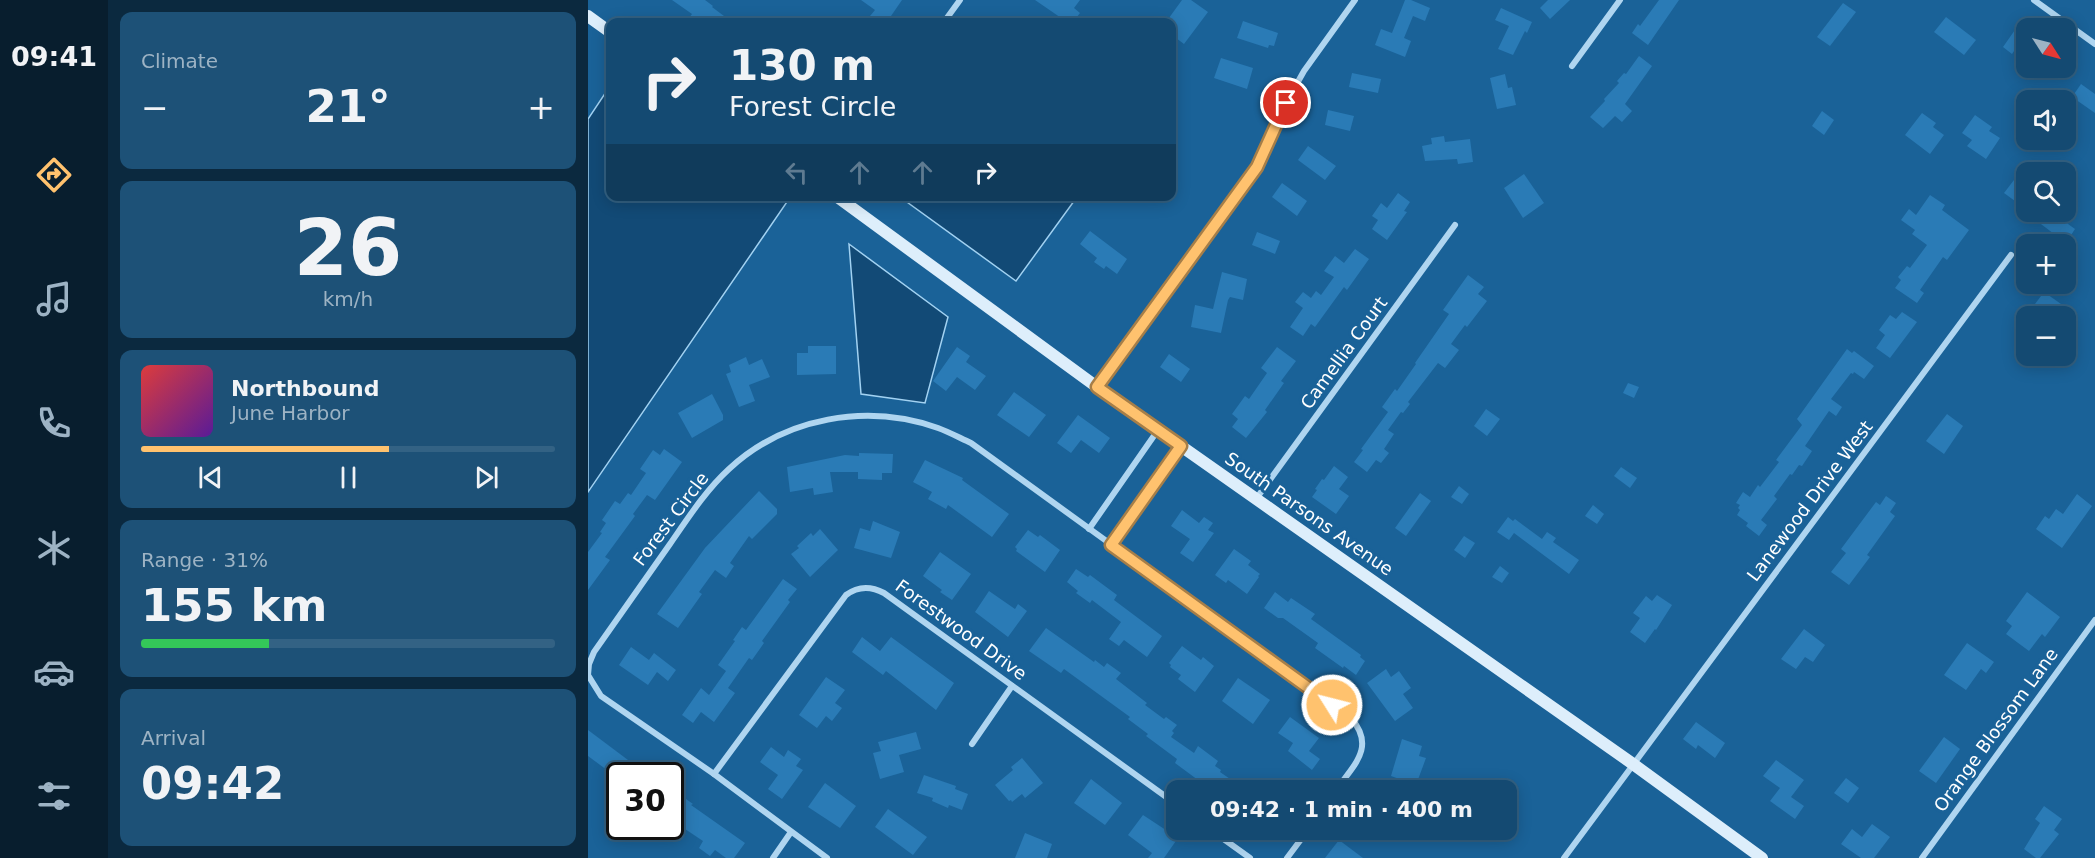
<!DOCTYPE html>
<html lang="en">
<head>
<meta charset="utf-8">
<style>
  body { margin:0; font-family:"DejaVu Sans",sans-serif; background:#1d5177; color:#f1f3f6; height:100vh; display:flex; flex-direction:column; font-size:22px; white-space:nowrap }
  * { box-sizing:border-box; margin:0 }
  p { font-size:20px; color:#9db3c4 }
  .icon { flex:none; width:33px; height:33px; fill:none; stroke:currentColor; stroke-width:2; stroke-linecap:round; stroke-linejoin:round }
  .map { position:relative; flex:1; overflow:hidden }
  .panel { display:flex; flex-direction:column; gap:12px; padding:12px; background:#0b293f; width:480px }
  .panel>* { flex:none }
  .hud { position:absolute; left:18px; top:18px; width:570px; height:183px; border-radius:12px; box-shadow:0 3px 15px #0003,0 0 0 2px #336284; background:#144a72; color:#f1f3f6; overflow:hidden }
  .needle { width:39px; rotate:126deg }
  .buttons { position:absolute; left:1428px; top:18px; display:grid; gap:12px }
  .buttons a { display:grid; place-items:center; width:60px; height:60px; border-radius:12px; background:#144a72; box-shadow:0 3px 15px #0003,0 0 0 2px #336284; font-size:30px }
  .speed { position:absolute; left:18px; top:762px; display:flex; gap:12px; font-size:30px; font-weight:700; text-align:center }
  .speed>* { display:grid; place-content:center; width:78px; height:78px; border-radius:50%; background:#144a72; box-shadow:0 3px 15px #0003,0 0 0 2px #336284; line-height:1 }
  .speed .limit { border:3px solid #111; border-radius:9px; background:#fff; color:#111 }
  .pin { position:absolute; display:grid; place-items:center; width:51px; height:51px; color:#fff; margin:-26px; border:3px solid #fff; border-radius:50%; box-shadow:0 2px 6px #0007 }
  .me { position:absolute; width:66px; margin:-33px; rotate:306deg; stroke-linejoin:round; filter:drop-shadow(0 0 4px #0008) }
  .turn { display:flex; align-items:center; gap:21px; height:126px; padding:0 24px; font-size:27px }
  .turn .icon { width:78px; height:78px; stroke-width:2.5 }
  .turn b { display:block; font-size:42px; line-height:51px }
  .lanes { display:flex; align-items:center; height:57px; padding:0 24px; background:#0003; justify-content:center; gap:30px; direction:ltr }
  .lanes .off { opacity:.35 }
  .big { font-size:45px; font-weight:600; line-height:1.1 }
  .panel .tile { flex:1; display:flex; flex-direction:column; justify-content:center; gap:9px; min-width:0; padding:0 21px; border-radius:12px; background:#1d5177 }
  .panel .dial { align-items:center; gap:0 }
  .dial b { font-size:78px; line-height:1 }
  .song { display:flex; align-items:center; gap:18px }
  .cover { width:72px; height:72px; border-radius:9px; background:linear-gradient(135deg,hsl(0 70% 55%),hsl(270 70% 35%)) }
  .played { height:6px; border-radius:3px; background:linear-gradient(90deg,#ffc26e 60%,#336284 60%) }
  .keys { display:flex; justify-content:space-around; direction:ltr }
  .heat { display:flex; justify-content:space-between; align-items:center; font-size:33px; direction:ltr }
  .charge { height:9px; border-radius:4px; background:linear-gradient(90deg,#34c759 31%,#336284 0) }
  .trip { position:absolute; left:578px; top:780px; width:351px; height:60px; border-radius:12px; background:#144a72; box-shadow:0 3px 15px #0003,0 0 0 2px #336284; font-weight:600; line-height:60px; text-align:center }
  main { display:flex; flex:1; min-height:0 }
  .dock { display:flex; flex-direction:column; width:108px; justify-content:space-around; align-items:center; background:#081e2e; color:#9db3c4 }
  .dock .icon { width:42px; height:42px }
  .dock .current { color:#ffc26e }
  .dock b { font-size:27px; color:#f1f3f6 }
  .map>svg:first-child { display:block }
</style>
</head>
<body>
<main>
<nav class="dock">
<b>09:41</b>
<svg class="icon current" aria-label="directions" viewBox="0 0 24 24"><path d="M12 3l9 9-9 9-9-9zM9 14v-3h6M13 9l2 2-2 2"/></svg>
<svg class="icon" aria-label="music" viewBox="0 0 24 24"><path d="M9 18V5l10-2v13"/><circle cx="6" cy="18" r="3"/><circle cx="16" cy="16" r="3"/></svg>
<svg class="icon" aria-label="phone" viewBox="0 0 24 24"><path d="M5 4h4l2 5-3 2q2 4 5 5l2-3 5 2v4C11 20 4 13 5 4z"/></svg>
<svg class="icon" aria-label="climate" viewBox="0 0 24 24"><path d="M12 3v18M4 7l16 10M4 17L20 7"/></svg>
<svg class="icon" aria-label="car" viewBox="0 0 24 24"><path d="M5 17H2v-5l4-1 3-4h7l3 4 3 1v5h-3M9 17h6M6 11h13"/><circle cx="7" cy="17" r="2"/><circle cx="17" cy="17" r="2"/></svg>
<svg class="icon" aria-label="filters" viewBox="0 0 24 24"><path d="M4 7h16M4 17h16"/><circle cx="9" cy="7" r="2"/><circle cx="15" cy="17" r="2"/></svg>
</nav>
<section class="panel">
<div class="tile"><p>Climate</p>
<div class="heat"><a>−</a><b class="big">21°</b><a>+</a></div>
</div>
<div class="tile dial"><b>26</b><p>km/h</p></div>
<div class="tile">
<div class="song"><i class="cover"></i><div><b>Northbound</b><p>June Harbor</p></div></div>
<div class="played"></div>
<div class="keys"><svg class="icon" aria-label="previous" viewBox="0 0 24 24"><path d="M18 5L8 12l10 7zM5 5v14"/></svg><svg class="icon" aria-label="pause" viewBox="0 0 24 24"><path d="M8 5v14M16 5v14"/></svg><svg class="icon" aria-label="next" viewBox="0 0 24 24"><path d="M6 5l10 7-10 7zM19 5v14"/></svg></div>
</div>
<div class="tile"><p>Range · 31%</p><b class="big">155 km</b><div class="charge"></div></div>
<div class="tile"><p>Arrival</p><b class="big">09:42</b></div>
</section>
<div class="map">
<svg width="1507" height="858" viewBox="0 0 1507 858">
  <rect width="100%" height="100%" fill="#1a6298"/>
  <g fill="#124a76" stroke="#a2d2f2" stroke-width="1.5">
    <polygon points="22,86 22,196 197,196 201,199 0,492 0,119"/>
    <polygon points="312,197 489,197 428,281"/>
    <polygon points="261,244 360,317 337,403 273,394"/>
  </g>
  <g fill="#2a7bb6">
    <polygon points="84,0 117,0 125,6 124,7 144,22 107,22 101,18 104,14"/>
    <polygon points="273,0 314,0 303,16 312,22 291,22 282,16 287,10"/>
    <polygon points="447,0 492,0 486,8 492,13 485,22 479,22"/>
    <polygon points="594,0 603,0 620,12 596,44 584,35 584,22 578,22"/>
    <polygon points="817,0 823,0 842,8 837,21 825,16 816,38 823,41 817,57 787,45 793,29 804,33"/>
    <polygon points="960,0 982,0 962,19 952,8"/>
    <polygon points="1071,0 1091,0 1060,45 1044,33 1050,24 1052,26"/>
    <polygon points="1255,3 1268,12 1242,46 1229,37"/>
    <polygon points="913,8 944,22 939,33 937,31 925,55 910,49 921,26 907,20"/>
    <polygon points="1358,17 1388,40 1376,55 1346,32"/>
    <polygon points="655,21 690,33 686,46 681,45 680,48 649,38"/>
    <polygon points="1429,27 1438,33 1438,56 1428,48 1424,54 1415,47"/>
    <polygon points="1051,56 1064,66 1037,104 1044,111 1034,122 1027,116 1015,128 1002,117 1017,101 1016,99 1031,83 1029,81 1036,73 1038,74"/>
    <polygon points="633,58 665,68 659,89 626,78"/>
    <polygon points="764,73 793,79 790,93 761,87"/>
    <polygon points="917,74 920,88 924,87 928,105 909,109 902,78"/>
    <polygon points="1493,84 1507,94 1507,113 1484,97"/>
    <polygon points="740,110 766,116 762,131 737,125"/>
    <polygon points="1234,111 1246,120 1236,135 1224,126"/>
    <polygon points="1334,113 1348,123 1345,127 1356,135 1342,154 1317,135"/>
    <polygon points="1387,115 1404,127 1401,131 1412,138 1398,159 1379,146 1384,140 1374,133"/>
    <polygon points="856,136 857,142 882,139 885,162 870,164 869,159 837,161 834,146 844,144 843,138"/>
    <polygon points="720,146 748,166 737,180 710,160"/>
    <polygon points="936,174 956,203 935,218 916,188"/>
    <polygon points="1426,180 1438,189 1438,209 1416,193"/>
    <polygon points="694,183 719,201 709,216 684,197"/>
    <polygon points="810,193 822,202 816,211 819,212 799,240 784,229 790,220 784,216 793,203 799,208"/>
    <polygon points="1342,195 1357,205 1354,210 1381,230 1359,260 1355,257 1332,290 1336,293 1329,303 1307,288 1313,280 1310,277 1319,266 1322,268 1339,245 1324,234 1327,230 1313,220 1321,209 1328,215"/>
    <polygon points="1437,212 1473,212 1469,216 1487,229 1478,243"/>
    <polygon points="502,231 539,259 529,274 518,266 516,269 506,262 509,258 492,244"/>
    <polygon points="669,232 692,241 687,254 664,245"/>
    <polygon points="767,249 781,259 759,290 756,287 727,327 723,324 715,336 702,327 715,308 707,302 715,292 723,298 728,291 733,295 746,277 736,271 747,256 756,263"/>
    <polygon points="634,272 659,279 655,300 642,297 640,300 633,333 603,327 607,305 625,309"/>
    <polygon points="880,275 896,287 890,294 899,301 879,327 877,325 863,344 871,350 857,368 850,363 820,402 822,404 815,413 813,412 800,430 806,434 796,449 801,453 793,463 788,460 779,472 766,462 775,450 773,449 800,412 794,407 807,389 809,391 828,364 827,363 861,314 855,310"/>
    <polygon points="1456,292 1473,304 1464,316 1438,316"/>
    <polygon points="1314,312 1329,322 1302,358 1288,348 1297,335 1291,330 1302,315 1308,319"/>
    <polygon points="220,346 248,346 248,374 209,375 209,353 220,353"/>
    <polygon points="369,347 382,356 378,362 398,376 387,390 369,377 358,391 345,381"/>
    <polygon points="689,347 708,361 693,381 696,383 677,410 679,412 658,438 644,427 650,419 644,414 657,396 661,399 679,373 673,368"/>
    <polygon points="1259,349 1264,353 1266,351 1286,366 1276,379 1266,372 1265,374 1263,373 1243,399 1254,407 1248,416 1241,411 1217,446 1224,451 1214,466 1211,465 1204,475 1202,474 1186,496 1189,499 1173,520 1179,525 1171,536 1158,526 1160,523 1149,515 1152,510 1150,508 1152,505 1148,503 1155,492 1162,497 1170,485 1172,487 1191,462 1188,460 1214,425 1209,419"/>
    <polygon points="581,354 602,369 593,382 572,367"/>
    <polygon points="158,357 161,365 174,359 182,377 161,385 167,401 151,407 138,374 143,372 141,365"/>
    <polygon points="1040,383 1051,387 1046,398 1035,393"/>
    <polygon points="426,392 458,415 441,437 409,415"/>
    <polygon points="124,394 135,415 135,420 104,438 90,413"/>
    <polygon points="898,409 912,419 899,436 886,426"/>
    <polygon points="1359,414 1375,426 1356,454 1338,441"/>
    <polygon points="490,415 522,438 511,453 493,440 483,453 469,443"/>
    <polygon points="76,449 94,462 67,500 59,495 45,514 47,516 17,557 22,560 0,590 0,552 14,533 12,532 18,523 14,520 27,501 32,504 40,493 43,495 58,473 52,469 65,450 72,455"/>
    <polygon points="271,453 305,454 304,473 294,473 294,480 270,479 270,472 242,472 245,492 226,495 225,488 202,492 199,467 257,455 271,456"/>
    <polygon points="337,460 375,478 374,480 421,514 404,537 360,505 358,509 340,499 344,492 325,482"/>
    <polygon points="746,466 760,477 751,489 761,496 748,514 724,497 729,490 727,489 734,479 736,480"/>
    <polygon points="1033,467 1049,478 1042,488 1026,476"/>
    <polygon points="871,486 881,494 874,504 863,497"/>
    <polygon points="171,491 189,509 189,514 164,539 161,536 142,563 146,566 138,578 127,570 111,592 114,594 90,628 69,614 117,548"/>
    <polygon points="832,493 843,501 818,536 807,528"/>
    <polygon points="1489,494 1504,506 1474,548 1448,529 1457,516 1461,519 1468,509 1475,514"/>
    <polygon points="1298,496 1308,503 1302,512 1307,516 1279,555 1282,557 1261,585 1243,572 1258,553 1253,549 1288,502 1292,505"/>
    <polygon points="1005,505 1016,514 1009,524 997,516"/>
    <polygon points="594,510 611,523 616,517 625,523 620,530 626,533 605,562 592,553 602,539 583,526"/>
    <polygon points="920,517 925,521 927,519 954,539 959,532 968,538 965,542 991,560 981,574 926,533 921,540 909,532"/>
    <polygon points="285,521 312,532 303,558 266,548 272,528 282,531"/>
    <polygon points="232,529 250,550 222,577 203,554 211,548 209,546 223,533 225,536"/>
    <polygon points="440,530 450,537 452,535 472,550 457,572 428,551 429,549 427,547"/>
    <polygon points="876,536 887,543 877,558 866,550"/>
    <polygon points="646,549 663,561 660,565 672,574 670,576 671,577 659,594 640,580 638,583 627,575"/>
    <polygon points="352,552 383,574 364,600 352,592 354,590 335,576"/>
    <polygon points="912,566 921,573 914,583 904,577"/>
    <polygon points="488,569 500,577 502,575 529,595 526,600 574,636 559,657 536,640 531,646 521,639 533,622 504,600 502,603 488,593 490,591 479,582"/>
    <polygon points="195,579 209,589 200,600 202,602 174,641 176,643 164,660 161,658 140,688 147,693 126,722 113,712 105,723 94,715 113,688 121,695 138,671 130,665 147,641 145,640 154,627 158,630"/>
    <polygon points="401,591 427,609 430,604 439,611 420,637 387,612"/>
    <polygon points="687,592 700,602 703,598 727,614 723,619 773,655 772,657 777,661 768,675 756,666 755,668 727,648 730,643 695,618 690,618 676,608"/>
    <polygon points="1439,592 1472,617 1457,637 1454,634 1441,651 1418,634 1424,626 1418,621"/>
    <polygon points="1069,595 1084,605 1068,630 1067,629 1057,643 1042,632 1052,618 1045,613 1058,596 1064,601"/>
    <polygon points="458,628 506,662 507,660 516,667 519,663 533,673 528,679 559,703 557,705 576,719 578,717 589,725 584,731 586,733 583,737 606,753 610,746 630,761 627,766 633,770 632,772 658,790 630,790 616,781 614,783 587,763 589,759 558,736 560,734 540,719 542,717 476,669 473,673 441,651"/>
    <polygon points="1216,629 1237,645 1225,662 1217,657 1208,669 1193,659"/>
    <polygon points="274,637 292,651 303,637 366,683 348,710 298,671 295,675 264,652"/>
    <polygon points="1379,643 1406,662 1398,673 1393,669 1378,690 1356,675"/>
    <polygon points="594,646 613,660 615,657 626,666 607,692 590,679 593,675 582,667 583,665 581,663"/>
    <polygon points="43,647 61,660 66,653 88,670 80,681 69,672 60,685 31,665"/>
    <polygon points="798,669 803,677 811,671 823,688 815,694 825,708 807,721 779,683"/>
    <polygon points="238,677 257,690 247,703 254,708 244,721 238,716 229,728 211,715"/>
    <polygon points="650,678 682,700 665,724 634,701"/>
    <polygon points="702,717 731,738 721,751 732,759 724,770 700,751 705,743 690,733"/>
    <polygon points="1108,722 1137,743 1127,758 1110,745 1108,749 1095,739"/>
    <polygon points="0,730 52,769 48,776 27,776 0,756"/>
    <polygon points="328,732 333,749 311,755 316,772 292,779 285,753 293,751 290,742"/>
    <polygon points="1356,737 1372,749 1348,783 1331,771"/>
    <polygon points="814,739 834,746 831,756 838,758 828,785 803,776"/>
    <polygon points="183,747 196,757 200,750 213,759 208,766 215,770 194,799 180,789 190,775 172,762"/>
    <polygon points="434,758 455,783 437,798 434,794 424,802 423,800 421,801 407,785 425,770 423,767"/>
    <polygon points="1188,760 1216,780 1203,797 1216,806 1207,819 1182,801 1192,788 1175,776"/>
    <polygon points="336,775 368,786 367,789 380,794 374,810 361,805 360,808 344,801 345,798 329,793"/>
    <polygon points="1258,778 1271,788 1260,803 1246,793"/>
    <polygon points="503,779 534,803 517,825 486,803"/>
    <polygon points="237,783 268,806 252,828 220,807"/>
    <polygon points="82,792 89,796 91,794 105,804 103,805 157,843 146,858 138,858 127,850 122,856 111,848 115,841 82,819"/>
    <polygon points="1456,806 1474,819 1466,830 1471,834 1452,858 1448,858 1436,849 1452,823 1447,819"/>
    <polygon points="300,809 339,837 325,855 287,827"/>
    <polygon points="555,815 590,838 576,858 560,858 564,853 540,835"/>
    <polygon points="1284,824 1302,837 1286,858 1273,858 1253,844 1264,829 1274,837"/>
    <polygon points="437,833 464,844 459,858 427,858"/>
    <polygon points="751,840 775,858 737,858"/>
  </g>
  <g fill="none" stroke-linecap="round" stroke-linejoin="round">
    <g stroke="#afd5f0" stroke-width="6">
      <polyline points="1446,0 1507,44"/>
      <polyline points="356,22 372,0"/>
      <polyline points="984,66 1032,0"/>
      <polyline points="509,387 669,167 698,103 716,71 767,0"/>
      <polyline points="668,499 867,225"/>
      <polyline points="501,529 570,430"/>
      <polyline points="523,545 593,446"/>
      <polyline points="384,744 424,686"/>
      <path d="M126,774L258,595C270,586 283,586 296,593L588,804"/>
      <polyline points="623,830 662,858"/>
      <polyline points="185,858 203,832"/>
      <path d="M239,858L126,774L13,696L0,675L1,664L6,652C31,616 57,580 82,544C100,518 118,490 141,469C197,417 279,403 350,428C361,432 372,438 383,443L763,718C788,747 766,765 748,790"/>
      <polyline points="699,858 720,830"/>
      <polyline points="976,858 1423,255"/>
      <polyline points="1334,858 1507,620"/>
    </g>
    <g stroke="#ddeefb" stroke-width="12">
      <polyline points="0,16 22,32"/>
      <polyline points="248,196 509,387 1045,764 1174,858"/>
    </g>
  </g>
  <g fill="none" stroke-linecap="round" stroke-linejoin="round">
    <g stroke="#a67e48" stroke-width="15">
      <polyline id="route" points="698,103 669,167 509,387 593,446 523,545 744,705"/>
    </g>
    <use href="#route" stroke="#ffc26e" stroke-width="10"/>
  </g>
  <g text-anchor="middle" stroke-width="6" stroke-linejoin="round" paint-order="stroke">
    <g font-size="18" fill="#fff" stroke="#1a6298">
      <text transform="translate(756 353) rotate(-54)" y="6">Camellia Court</text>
      <text transform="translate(1222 501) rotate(-53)" y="6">Lanewood Drive West</text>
      <text transform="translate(721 514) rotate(35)" y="6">South Parsons Avenue</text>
      <text transform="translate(83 519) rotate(-53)" y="6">Forest Circle</text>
      <text transform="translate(373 630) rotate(36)" y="6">Forestwood Drive</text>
      <text transform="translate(1408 730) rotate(-54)" y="6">Orange Blossom Lane</text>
    </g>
  </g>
</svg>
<div class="buttons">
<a><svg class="needle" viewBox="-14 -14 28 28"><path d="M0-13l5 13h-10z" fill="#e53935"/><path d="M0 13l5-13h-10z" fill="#9db3c4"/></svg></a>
<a><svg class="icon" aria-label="sound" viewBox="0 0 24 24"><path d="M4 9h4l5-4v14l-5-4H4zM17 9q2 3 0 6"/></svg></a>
<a><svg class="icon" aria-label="search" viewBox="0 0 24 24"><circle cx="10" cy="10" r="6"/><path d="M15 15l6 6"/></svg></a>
<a>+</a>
<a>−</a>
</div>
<div class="speed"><div class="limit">30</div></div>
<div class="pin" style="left:698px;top:103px;background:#d93025"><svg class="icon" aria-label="arrive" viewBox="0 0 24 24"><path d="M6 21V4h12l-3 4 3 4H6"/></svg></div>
<svg class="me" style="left:744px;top:705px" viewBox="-20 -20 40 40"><circle r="17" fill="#ffc26e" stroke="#fff" stroke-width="3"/><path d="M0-11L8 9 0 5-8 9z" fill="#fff"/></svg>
<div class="trip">09:42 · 1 min · 400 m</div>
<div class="hud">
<div class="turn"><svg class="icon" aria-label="right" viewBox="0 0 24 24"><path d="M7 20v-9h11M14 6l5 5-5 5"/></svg><div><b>130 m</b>Forest Circle</div></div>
<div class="lanes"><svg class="icon off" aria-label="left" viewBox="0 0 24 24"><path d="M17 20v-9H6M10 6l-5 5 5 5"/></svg><svg class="icon off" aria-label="ahead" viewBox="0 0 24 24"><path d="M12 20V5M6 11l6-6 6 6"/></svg><svg class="icon off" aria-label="ahead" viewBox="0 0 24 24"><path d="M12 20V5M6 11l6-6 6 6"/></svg><svg class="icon" aria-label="right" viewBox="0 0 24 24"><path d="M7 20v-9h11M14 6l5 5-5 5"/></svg></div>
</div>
</div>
</main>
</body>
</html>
